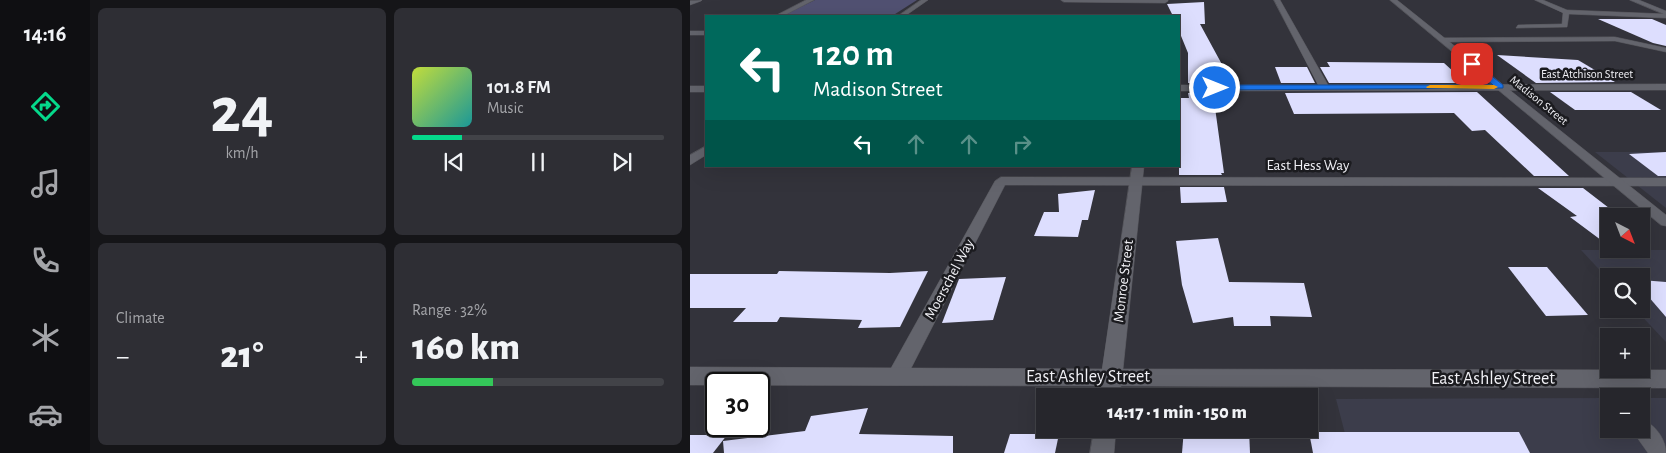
<!DOCTYPE html>
<html lang="en">
<head>
<meta charset="utf-8">
<style>
  body { margin:0; font-family:"Alegreya Sans",sans-serif; background:#2e2e34; color:#f1f3f6; height:100vh; display:flex; flex-direction:column; font-size:19px; white-space:nowrap }
  * { box-sizing:border-box; margin:0 }
  p { font-size:16px; color:#a4a5a9 }
  .icon { flex:none; width:28px; height:28px; fill:none; stroke:currentColor; stroke-width:2; stroke-linecap:round; stroke-linejoin:round }
  .map { position:relative; flex:1; overflow:hidden }
  .side { display:flex; flex-direction:column; gap:8px; padding:8px; background:#151518; width:600px }
  .side>* { flex:none }
  .top-card { position:absolute; left:15px; top:15px; width:475px; height:152px; border-radius:0px; box-shadow:0 5px 20px #0002,0 0 0 1px #424348; background:#00695c; color:#fff; overflow:hidden }
  .needle { width:32px; rotate:138deg }
  .fabs { position:absolute; left:910px; top:208px; display:grid; gap:10px }
  .fabs a { display:grid; place-items:center; width:50px; height:50px; border-radius:0px; background:#26262c; box-shadow:0 5px 20px #0002,0 0 0 1px #424348; font-size:25px }
  .speed { position:absolute; left:15px; top:372px; display:flex; gap:10px; font-size:25px; font-weight:700; text-align:center }
  .speed>* { display:grid; place-content:center; width:65px; height:65px; border-radius:50%; background:#26262c; box-shadow:0 5px 20px #0002,0 0 0 1px #424348; line-height:1 }
  .speed .limit { border:2px solid #111; border-radius:8px; background:#fff; color:#111 }
  .pin { position:absolute; display:grid; place-items:center; width:42px; height:42px; color:#fff; margin:-21px; border-radius:10px; box-shadow:0 2px 8px #0006 }
  .me { position:absolute; width:55px; margin:-28px; rotate:90deg; stroke-linejoin:round; filter:drop-shadow(0 0 4px #0008) }
  .turn { display:flex; align-items:center; gap:18px; height:105px; padding:0 25px; font-size:22px }
  .turn .icon { width:65px; height:65px; stroke-width:2.5 }
  .turn b { display:block; font-size:35px; line-height:42px }
  .lanes { display:flex; align-items:center; height:48px; padding:0 25px; background:#0003; justify-content:center; gap:25px; direction:ltr }
  .lanes .off { opacity:.35 }
  .big { font-size:38px; font-weight:800; line-height:1.1 }
  .side .card { flex:1; display:flex; flex-direction:column; justify-content:center; gap:8px; min-width:0; padding:0 18px; border-radius:8px; background:#2e2e34 }
  .side .dial { align-items:center; gap:0 }
  .dial b { font-size:65px; line-height:1 }
  .song { display:flex; align-items:center; gap:15px }
  .cover { width:60px; height:60px; border-radius:8px; background:linear-gradient(135deg,hsl(70 70% 55%),hsl(180 70% 35%)) }
  .played { height:5px; border-radius:2px; background:linear-gradient(90deg,#05d98b 20%,#424348 20%) }
  .keys { display:flex; justify-content:space-around; direction:ltr }
  .heat { display:flex; justify-content:space-between; align-items:center; font-size:28px; direction:ltr }
  .charge { height:8px; border-radius:4px; background:linear-gradient(90deg,#34c759 32%,#424348 0) }
  .side .tiles { flex:1; display:grid; gap:8px; grid-template-columns:repeat(2,1fr) }
  .trip { position:absolute; left:346px; top:388px; width:282px; height:50px; border-radius:0px; background:#26262c; box-shadow:0 5px 20px #0002,0 0 0 1px #424348; font-weight:800; line-height:50px; text-align:center }
  main { display:flex; flex:1; min-height:0 }
  .tab-bar { display:flex; flex-direction:column; width:90px; justify-content:space-around; align-items:center; background:#0f0f12; color:#a4a5a9 }
  .tab-bar .icon { width:35px; height:35px }
  .tab-bar .active { color:#05d98b }
  .tab-bar b { font-size:22px; color:#f1f3f6 }
  .map>svg:first-child { display:block }
</style>
</head>
<body>
<main>
<nav class="tab-bar">
<b>14:16</b>
<svg class="icon active" aria-label="directions" viewBox="0 0 24 24"><path d="M12 3l9 9-9 9-9-9zM9 14v-3h6M13 9l2 2-2 2"/></svg>
<svg class="icon" aria-label="music" viewBox="0 0 24 24"><path d="M9 18V5l10-2v13"/><circle cx="6" cy="18" r="3"/><circle cx="16" cy="16" r="3"/></svg>
<svg class="icon" aria-label="phone" viewBox="0 0 24 24"><path d="M5 4h4l2 5-3 2q2 4 5 5l2-3 5 2v4C11 20 4 13 5 4z"/></svg>
<svg class="icon" aria-label="climate" viewBox="0 0 24 24"><path d="M12 3v18M4 7l16 10M4 17L20 7"/></svg>
<svg class="icon" aria-label="car" viewBox="0 0 24 24"><path d="M5 17H2v-5l4-1 3-4h7l3 4 3 1v5h-3M9 17h6M6 11h13"/><circle cx="7" cy="17" r="2"/><circle cx="17" cy="17" r="2"/></svg>
</nav>
<section class="side">
<div class="tiles">
<div class="card dial"><b>24</b><p>km/h</p></div>
<div class="card">
<div class="song"><i class="cover"></i><div><b>101.8 FM</b><p>Music</p></div></div>
<div class="played"></div>
<div class="keys"><svg class="icon" aria-label="previous" viewBox="0 0 24 24"><path d="M18 5L8 12l10 7zM5 5v14"/></svg><svg class="icon" aria-label="pause" viewBox="0 0 24 24"><path d="M8 5v14M16 5v14"/></svg><svg class="icon" aria-label="next" viewBox="0 0 24 24"><path d="M6 5l10 7-10 7zM19 5v14"/></svg></div>
</div>
<div class="card"><p>Climate</p>
<div class="heat"><a>−</a><b class="big">21°</b><a>+</a></div>
</div>
<div class="card"><p>Range · 32%</p><b class="big">160 km</b><div class="charge"></div></div>
</div>
</section>
<div class="map">
<svg width="976" height="453" viewBox="0 0 976 453">
  <rect width="100%" height="100%" fill="#33333b"/>
  <g fill="#3c3d4b">
    <polygon points="905,152 976,152 976,208"/>
    <polygon points="891,250 976,250 976,342 945,309 951,309 951,276 919,276 919,280"/>
    <polygon points="919,398 919,429 951,429 951,398 976,398 976,453 660,453 646,399"/>
  </g>
  <polygon fill="#515172" points="125,0 227,0 202,16 91,16"/>
  <g fill="#dddefe">
    <polygon points="514,2 515,24 510,24 535,70 521,70 522,83 498,83 498,53 489,31 489,16 483,16 477,4"/>
    <polygon points="908,19 962,19 976,25 976,46 963,43"/>
    <polygon points="807,55 888,60 925,82 846,83"/>
    <polygon points="637,62 754,63 776,83 639,83 630,67 640,67"/>
    <polygon points="585,67 617,67 625,83 591,83"/>
    <polygon points="787,92 879,176 844,176 795,130 782,131 764,113 604,114 595,93"/>
    <polygon points="860,92 941,92 971,110 885,110"/>
    <polygon points="498,93 523,93 534,173 531,173 532,175 489,175 489,98 499,98"/>
    <polygon points="976,152 976,176 968,176 939,154"/>
    <polygon points="490,187 534,187 537,202 491,203"/>
    <polygon points="848,188 893,188 919,208 919,246 880,217 887,216"/>
    <polygon points="405,190 398,220 392,220 388,237 344,236 354,212 369,212 368,194"/>
    <polygon points="528,238 539,282 614,283 622,317 580,316 581,326 544,326 543,317 503,323 492,285 486,241"/>
    <polygon points="818,267 857,267 898,315 856,316"/>
    <polygon points="89,271 200,273 238,271 210,327 168,328 172,320 90,317 87,322 43,322 56,308 0,308 0,274 87,274"/>
    <polygon points="316,277 303,320 252,323 269,279"/>
    <polygon points="951,280 976,282 976,317 951,288"/>
    <polygon points="178,408 169,434 263,436 263,453 34,453 33,441 115,431 121,416"/>
    <polygon points="494,429 559,429 560,453 492,453"/>
    <polygon points="619,432 829,432 840,453 623,453"/>
    <polygon points="320,434 369,434 365,453 314,453"/>
    <polygon points="0,435 37,435 23,453 0,453"/>
  </g>
  <g fill="none" stroke-linecap="round" stroke-linejoin="round">
    <g stroke="#535359" stroke-width="1">
      <g id="lane">
        <polygon points="116,0 124,0 93,16 85,16"/>
        <polygon points="845,0 853,0 877,10 976,14 976,18 879,14 877,27 826,28 828,25 872,24 873,13"/>
        <polygon points="925,37 976,48 976,52 925,41 753,42 749,40 753,38"/>
        <polygon points="311,177 976,178 976,186 315,185 214,382 207,384 200,382 198,376 200,370 305,181"/>
        <polygon points="912,370 919,372 936,396 919,396 919,402 903,378 905,372"/>
        <path d="M951,419C965,424 976,439 976,453H958L941,429H951Z"/>
      </g>
    </g>
    <g stroke="#535359" stroke-width="1">
      <g id="street">
        <polygon points="12,0 11,1 0,5 0,1"/>
        <polygon points="231,0 238,0 215,16 208,16"/>
        <polygon points="371,0 478,0 478,1 475,3 374,2"/>
        <polygon points="584,0 590,0 638,85 976,84 976,90 489,91 489,85 628,85"/>
        <rect x="0" y="31" width="16" height="4"/>
        <rect x="0" y="86" width="16" height="6"/>
        <polygon points="16,146 16,155 0,165 0,155"/>
        <polygon points="442,166 454,166 433,369 976,370 976,388 431,386 430,396 408,396 410,386 0,385 0,367 412,369"/>
        <polygon points="404,429 426,429 424,453 400,453"/>
      </g>
    </g>
    <g stroke="#535359" stroke-width="1">
      <g id="secondary">
        <polygon points="700,0 707,0 976,215 976,226 971,225"/>
        <polygon points="940,0 949,0 976,11 976,15"/>
      </g>
    </g>
    <use href="#lane" fill="#63646c" fill-rule="evenodd"/>
    <use href="#street" fill="#63646c" fill-rule="evenodd"/>
    <use href="#secondary" fill="#63646c" fill-rule="evenodd"/>
  </g>
  <polygon fill="#1a73e8" stroke="#114b97" points="779,62 784,62 813,85 813,88 525,90 521,88 525,85 803,85 779,65"/>
  <polygon fill="#f59e0b" points="740,85 804,85 808,87 804,89 737,88 736,87"/>
  <g text-anchor="middle" stroke-width="5" stroke-linejoin="round" paint-order="stroke">
    <g font-size="12" fill="#f1f1f6" stroke="#1b1b1f">
      <text x="897" y="78">East Atchison Street</text>
      <text transform="translate(849 100) rotate(39)" y="4">Madison Street</text>
    </g>
    <g font-size="15" fill="#f1f1f6" stroke="#1b1b1f">
      <text x="618" y="170">East Hess Way</text>
      <text transform="translate(259 279) rotate(-62)" y="5">Moerschel Way</text>
      <text transform="translate(433 281) rotate(-83)" y="5">Monroe Street</text>
    </g>
    <g font-size="18" fill="#f1f1f6" stroke="#1b1b1f">
      <text x="398" y="382">East Ashley Street</text>
      <text x="803" y="384">East Ashley Street</text>
    </g>
  </g>
</svg>
<div class="fabs">
<a><svg class="needle" viewBox="-14 -14 28 28"><path d="M0-13l5 13h-10z" fill="#e53935"/><path d="M0 13l5-13h-10z" fill="#a4a5a9"/></svg></a>
<a><svg class="icon" aria-label="search" viewBox="0 0 24 24"><circle cx="10" cy="10" r="6"/><path d="M15 15l6 6"/></svg></a>
<a>+</a>
<a>−</a>
</div>
<div class="speed"><div class="limit">30</div></div>
<div class="pin" style="left:782px;top:64px;background:#d93025"><svg class="icon" aria-label="arrive" viewBox="0 0 24 24"><path d="M6 21V4h12l-3 4 3 4H6"/></svg></div>
<svg class="me" style="left:525px;top:88px" viewBox="-20 -20 40 40"><circle r="17" fill="#1a73e8" stroke="#fff" stroke-width="3"/><path d="M0-11L8 9 0 5-8 9z" fill="#fff"/></svg>
<div class="trip">14:17 · 1 min · 150 m</div>
<div class="top-card">
<div class="turn"><svg class="icon" aria-label="left" viewBox="0 0 24 24"><path d="M17 20v-9H6M10 6l-5 5 5 5"/></svg><div><b>120 m</b>Madison Street</div></div>
<div class="lanes"><svg class="icon" aria-label="left" viewBox="0 0 24 24"><path d="M17 20v-9H6M10 6l-5 5 5 5"/></svg><svg class="icon off" aria-label="ahead" viewBox="0 0 24 24"><path d="M12 20V5M6 11l6-6 6 6"/></svg><svg class="icon off" aria-label="ahead" viewBox="0 0 24 24"><path d="M12 20V5M6 11l6-6 6 6"/></svg><svg class="icon off" aria-label="right" viewBox="0 0 24 24"><path d="M7 20v-9h11M14 6l5 5-5 5"/></svg></div>
</div>
</div>
</main>
</body>
</html>
